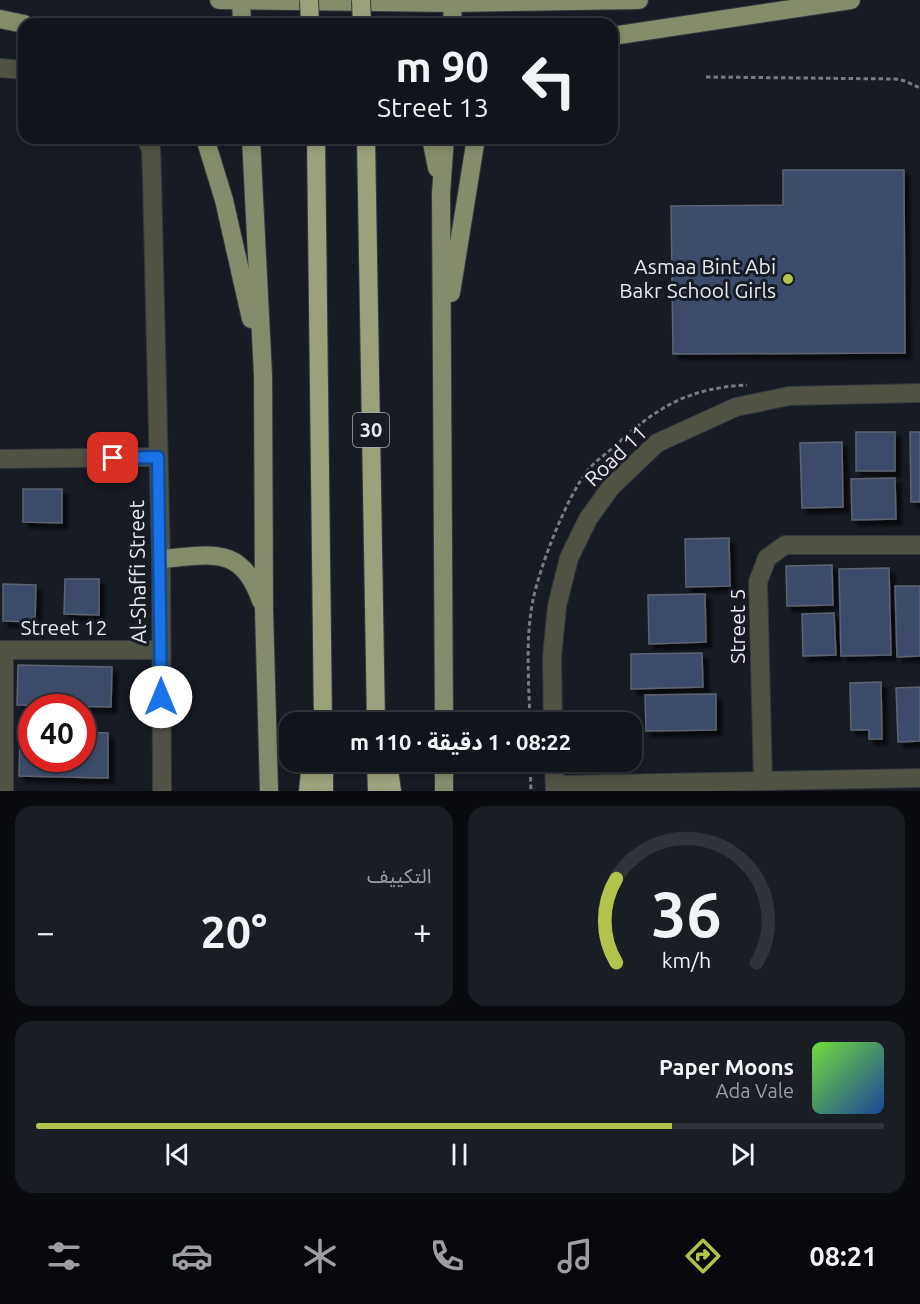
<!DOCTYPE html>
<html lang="ar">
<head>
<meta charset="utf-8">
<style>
  body { margin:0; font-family:Ubuntu,"Noto Sans Arabic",sans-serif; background:#191d24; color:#f1f3f6; direction:rtl; height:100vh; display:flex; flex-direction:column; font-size:22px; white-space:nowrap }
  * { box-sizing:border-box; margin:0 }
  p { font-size:20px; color:#9c9ea3 }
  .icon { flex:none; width:33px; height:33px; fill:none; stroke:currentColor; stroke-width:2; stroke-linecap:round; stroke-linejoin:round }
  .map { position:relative; height:791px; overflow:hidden; direction:ltr }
  .side { display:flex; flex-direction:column; gap:15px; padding:15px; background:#090b0f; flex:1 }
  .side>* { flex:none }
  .banner { position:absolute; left:18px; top:18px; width:600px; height:126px; border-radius:18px; box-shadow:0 3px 9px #0003,0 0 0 2px #30333a; direction:rtl; background:#10141b; color:#f1f3f6; overflow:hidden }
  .speed { position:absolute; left:18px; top:694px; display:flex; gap:12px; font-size:30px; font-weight:700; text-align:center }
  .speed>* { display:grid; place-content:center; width:78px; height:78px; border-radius:50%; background:#10141b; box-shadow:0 3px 9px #0003,0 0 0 2px #30333a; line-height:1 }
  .speed .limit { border:9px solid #d22; background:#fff; color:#111 }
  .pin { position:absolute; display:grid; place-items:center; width:51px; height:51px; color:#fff; margin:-26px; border-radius:12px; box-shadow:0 3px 9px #0006 }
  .me { position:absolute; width:66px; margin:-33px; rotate:0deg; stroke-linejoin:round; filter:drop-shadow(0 0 4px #0008) }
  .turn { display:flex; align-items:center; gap:21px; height:126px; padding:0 30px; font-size:27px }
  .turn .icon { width:78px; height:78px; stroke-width:2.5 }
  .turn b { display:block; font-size:42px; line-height:51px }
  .big { font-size:45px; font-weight:700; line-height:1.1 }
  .side .widget { flex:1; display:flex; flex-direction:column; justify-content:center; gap:9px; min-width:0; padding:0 21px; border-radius:18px; background:#191d24 }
  .side .dial { align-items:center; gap:0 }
  .dial svg { height:156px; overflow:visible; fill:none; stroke:#30333a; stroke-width:7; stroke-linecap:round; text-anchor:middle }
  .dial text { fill:#f1f3f6; stroke:none }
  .song { display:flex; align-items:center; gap:18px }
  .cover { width:72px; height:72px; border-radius:9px; background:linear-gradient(135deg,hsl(100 70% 55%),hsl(220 70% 35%)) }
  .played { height:6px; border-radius:3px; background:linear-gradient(90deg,#b2c34c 75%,#30333a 75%) }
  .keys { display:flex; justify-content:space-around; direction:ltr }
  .heat { display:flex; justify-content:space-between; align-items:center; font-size:33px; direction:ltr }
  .side .tiles { flex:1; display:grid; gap:15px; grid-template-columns:1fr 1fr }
  .widget:last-child { grid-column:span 2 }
  .trip { position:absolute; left:279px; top:712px; width:363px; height:60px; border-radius:18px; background:#10141b; box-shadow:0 3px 9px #0003,0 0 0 2px #30333a; font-weight:700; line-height:60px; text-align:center; direction:rtl }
  .tabs { display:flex; height:96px; justify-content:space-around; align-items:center; background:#06080b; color:#9c9ea3 }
  .tabs .icon { width:42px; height:42px }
  .tabs .current { color:#b2c34c }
  .tabs b { font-size:27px; color:#f1f3f6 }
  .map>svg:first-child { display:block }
</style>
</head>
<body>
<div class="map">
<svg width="920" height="791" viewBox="0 0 920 791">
  <defs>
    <filter id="shadow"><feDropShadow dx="5.5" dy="5.5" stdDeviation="1.5" flood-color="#0009"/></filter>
  </defs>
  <rect width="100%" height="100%" fill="#161b24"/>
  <g fill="#3d4b6a" stroke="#5e636f" stroke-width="1.5" filter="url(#shadow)">
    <polygon points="783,170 904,170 905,353 673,354 671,206 783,205"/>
    <rect x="856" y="432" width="39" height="39"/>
    <polygon points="910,432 920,432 920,502 911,502"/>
    <polygon points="842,442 843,507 802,508 800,443"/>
    <polygon points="895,478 896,519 852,520 851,479"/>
    <polygon points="23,489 62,489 62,523 23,522"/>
    <polygon points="729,538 730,586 686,587 685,539"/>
    <polygon points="832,565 833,605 787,606 786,566"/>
    <polygon points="889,568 891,655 841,656 839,569"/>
    <polygon points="65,579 99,579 99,615 64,614"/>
    <polygon points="3,584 36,585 35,622 3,621"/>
    <polygon points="895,586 920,586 920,656 897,657"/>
    <polygon points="705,594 706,642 649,644 648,595"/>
    <polygon points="834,613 836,655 803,656 802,614"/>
    <polygon points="702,653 703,687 631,689 631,654"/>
    <polygon points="18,665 112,667 111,707 17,705"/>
    <polygon points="881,682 882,739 869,739 869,730 851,730 850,683"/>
    <polygon points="920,687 920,741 898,742 896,688"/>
    <polygon points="716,694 716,730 646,731 645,695"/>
    <polygon points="20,731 32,731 32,759 82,759 82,732 108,733 108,778 19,776"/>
  </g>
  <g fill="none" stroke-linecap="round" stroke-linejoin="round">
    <g stroke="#333841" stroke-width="20">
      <g id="minor">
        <polyline points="0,68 24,70"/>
        <polyline points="146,138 151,150 152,178 161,559 162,791"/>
        <polyline points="0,459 158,457"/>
        <polyline points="0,650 161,650"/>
        <polyline points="4,650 4,791"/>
        <polyline points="553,723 552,657 557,606 569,558 588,519 611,487 657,443 736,407 789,396 920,393"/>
        <polyline points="554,762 555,791"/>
        <polyline points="763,781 758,582 767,558 785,545 920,545"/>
        <polyline points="555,785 920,778"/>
      </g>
    </g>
    <g stroke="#333841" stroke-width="20">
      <g id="major">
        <polyline points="219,0 453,3 639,0"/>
        <polyline points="241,0 242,24"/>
        <polyline points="0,19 24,24"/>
        <polyline points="452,24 453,0"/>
        <polyline points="612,36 851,0"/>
        <polyline points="205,138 224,200 251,319"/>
        <polyline points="251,138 263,375 264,609 269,791"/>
        <polyline points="431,138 437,168"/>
        <polyline points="451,293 476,138"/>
        <path d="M161,559C210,555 242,544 261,601"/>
        <polyline points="444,723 441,193 445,138"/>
        <polyline points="444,762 444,791"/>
      </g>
    </g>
    <g stroke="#333841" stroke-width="20">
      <g id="highway">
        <polyline points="316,138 323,723"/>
        <polyline points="366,138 376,723"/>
        <polyline points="324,762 324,791"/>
        <polyline points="376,762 377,791"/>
        <polyline points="388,762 392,791"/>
        <polyline points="308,791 311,762"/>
      </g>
    </g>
    <g stroke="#777b83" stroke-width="3" stroke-dasharray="4.5 3" stroke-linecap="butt">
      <polyline points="706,77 896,79 905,81 920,88"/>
      <path d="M530,723C529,684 525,639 533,600C540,566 566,498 588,470C595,461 606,454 615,446C657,407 688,388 747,385"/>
      <polyline points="530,762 531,791"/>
    </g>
    <use href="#minor" stroke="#505343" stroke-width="18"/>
    <use href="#major" stroke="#858c6b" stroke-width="18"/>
    <use href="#highway" stroke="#9ba27b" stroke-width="18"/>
    <g stroke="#333841" stroke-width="20" stroke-linecap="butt">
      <g id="highway-bridge">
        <polyline points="309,0 310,24"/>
        <polyline points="361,0 362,24"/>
      </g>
    </g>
    <use href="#highway-bridge" stroke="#9ba27b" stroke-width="18"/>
  </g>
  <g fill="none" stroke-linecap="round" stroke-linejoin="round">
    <g stroke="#114b97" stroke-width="15">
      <polyline id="route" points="113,458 158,457 161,697"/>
    </g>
    <use href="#route" stroke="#1a73e8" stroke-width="10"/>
  </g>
  <circle fill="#b2c34c" stroke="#161b24" stroke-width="2" cx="788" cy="279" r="6"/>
  <g text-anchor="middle" stroke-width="6" stroke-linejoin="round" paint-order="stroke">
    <rect fill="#161b24" stroke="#a8acb4" stroke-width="1.5" x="353" y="413" width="36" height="34" rx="4.5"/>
    <g font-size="20" font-weight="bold" fill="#e7eaf1">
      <text x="371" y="437">30</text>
    </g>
    <g font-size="21" fill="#e7eaf1" stroke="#161b24" text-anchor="end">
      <text x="776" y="274">Asmaa Bint Abi<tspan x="776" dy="24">Bakr School Girls</tspan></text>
    </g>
    <g font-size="21" fill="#e7eaf1" stroke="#161b24">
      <text transform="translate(616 456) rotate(-44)" y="7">Road 11</text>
      <text transform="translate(138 572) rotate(-91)" y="7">Al-Shaffi Street</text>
      <text transform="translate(738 626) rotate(-90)" y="7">Street 5</text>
      <text x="64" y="635">Street 12</text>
    </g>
  </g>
</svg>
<div class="speed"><div class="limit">40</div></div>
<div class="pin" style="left:113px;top:458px;background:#d93025"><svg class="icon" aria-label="arrive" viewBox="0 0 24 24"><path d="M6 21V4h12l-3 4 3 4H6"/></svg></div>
<svg class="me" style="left:161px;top:697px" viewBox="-20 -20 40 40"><circle r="19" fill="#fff"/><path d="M0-13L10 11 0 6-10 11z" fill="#1a73e8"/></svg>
<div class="trip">08:22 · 1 دقيقة · 110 m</div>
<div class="banner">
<div class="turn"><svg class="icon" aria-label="left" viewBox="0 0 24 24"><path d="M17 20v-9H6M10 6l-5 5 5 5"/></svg><div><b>90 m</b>Street 13</div></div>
</div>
</div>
<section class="side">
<div class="tiles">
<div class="widget dial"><svg viewBox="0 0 100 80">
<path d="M14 69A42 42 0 1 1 86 69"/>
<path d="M14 69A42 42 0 0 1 14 26" stroke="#b2c34c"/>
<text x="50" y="56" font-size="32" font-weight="700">36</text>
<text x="50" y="72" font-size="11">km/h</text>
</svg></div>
<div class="widget"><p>التكييف</p>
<div class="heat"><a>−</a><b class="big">20°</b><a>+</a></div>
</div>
<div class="widget">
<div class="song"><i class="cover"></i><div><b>Paper Moons</b><p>Ada Vale</p></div></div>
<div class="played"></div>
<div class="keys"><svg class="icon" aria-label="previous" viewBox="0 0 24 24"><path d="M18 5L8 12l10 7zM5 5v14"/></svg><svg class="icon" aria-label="pause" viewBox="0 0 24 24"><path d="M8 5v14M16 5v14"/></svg><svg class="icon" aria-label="next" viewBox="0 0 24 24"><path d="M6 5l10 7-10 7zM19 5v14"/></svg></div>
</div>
</div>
</section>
<nav class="tabs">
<b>08:21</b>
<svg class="icon current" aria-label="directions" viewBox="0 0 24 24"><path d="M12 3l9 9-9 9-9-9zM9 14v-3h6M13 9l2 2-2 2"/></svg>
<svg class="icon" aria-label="music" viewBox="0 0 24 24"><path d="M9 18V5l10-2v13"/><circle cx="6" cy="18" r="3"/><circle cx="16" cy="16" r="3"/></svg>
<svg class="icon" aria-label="phone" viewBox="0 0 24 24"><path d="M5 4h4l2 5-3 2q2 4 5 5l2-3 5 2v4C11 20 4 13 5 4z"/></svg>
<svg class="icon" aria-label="climate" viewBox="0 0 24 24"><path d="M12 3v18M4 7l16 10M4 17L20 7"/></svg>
<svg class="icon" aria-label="car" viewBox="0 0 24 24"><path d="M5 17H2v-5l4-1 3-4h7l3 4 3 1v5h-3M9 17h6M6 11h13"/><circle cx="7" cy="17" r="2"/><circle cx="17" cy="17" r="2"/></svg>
<svg class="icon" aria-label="filters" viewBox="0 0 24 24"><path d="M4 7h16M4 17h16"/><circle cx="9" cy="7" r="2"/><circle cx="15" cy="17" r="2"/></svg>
</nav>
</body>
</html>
